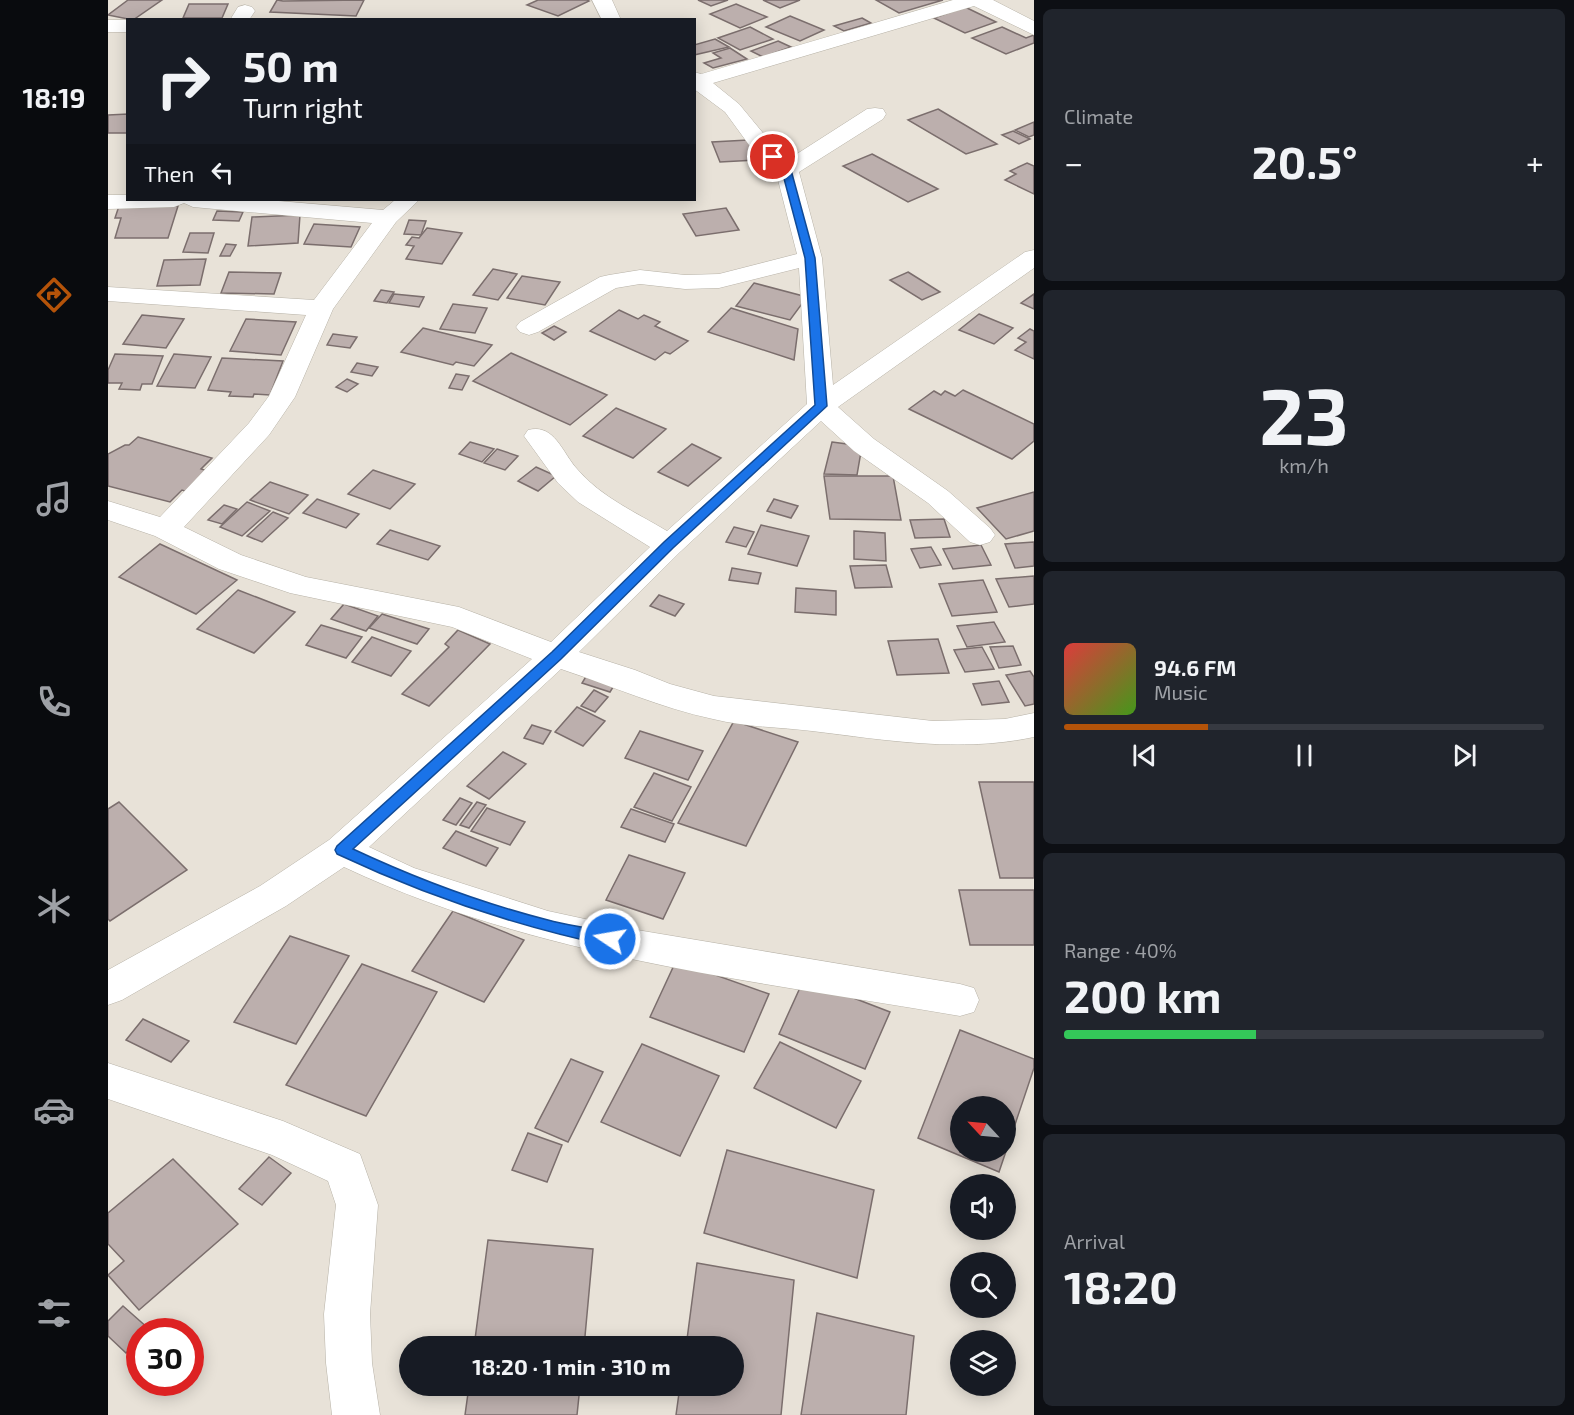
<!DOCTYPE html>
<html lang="en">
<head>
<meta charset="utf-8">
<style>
  body { margin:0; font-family:"Exo 2",sans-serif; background:#20242c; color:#f1f3f6; height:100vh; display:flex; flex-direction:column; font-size:22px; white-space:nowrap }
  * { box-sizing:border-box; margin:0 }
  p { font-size:20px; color:#9ea1a6 }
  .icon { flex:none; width:33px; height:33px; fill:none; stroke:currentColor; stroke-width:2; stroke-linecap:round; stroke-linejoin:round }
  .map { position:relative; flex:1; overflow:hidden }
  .panel { display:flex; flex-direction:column; gap:9px; padding:9px; background:#0d0f14; width:540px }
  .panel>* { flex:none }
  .banner { position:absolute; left:18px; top:18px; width:570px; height:183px; border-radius:0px; box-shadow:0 3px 15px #0003; background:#171b24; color:#f1f3f6; overflow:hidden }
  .needle { width:39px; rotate:296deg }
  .tools { position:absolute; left:842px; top:1096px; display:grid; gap:12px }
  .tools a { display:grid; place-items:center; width:66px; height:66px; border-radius:50%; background:#171b24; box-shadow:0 3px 15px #0003; font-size:30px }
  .speed { position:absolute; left:18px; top:1318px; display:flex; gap:12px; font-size:30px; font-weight:700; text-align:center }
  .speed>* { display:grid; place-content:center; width:78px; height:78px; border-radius:50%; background:#171b24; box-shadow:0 3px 15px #0003; line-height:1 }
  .speed .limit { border:9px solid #d22; background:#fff; color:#111 }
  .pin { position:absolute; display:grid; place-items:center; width:51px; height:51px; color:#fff; margin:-26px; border:3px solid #fff; border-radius:50%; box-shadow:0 2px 6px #0007 }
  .me { position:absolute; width:66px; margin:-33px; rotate:282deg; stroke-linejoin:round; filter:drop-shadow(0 0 4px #0008) }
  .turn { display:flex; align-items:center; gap:21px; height:126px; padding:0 18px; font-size:27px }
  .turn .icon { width:78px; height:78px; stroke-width:2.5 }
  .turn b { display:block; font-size:42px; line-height:51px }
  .then { display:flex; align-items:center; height:57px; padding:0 18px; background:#0003; gap:12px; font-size:22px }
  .big { font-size:45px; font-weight:700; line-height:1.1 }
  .panel .card { flex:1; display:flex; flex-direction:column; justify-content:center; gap:9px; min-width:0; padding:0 21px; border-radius:9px; background:#20242c }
  .panel .dial { align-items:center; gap:0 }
  .dial b { font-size:78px; line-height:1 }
  .song { display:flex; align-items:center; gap:18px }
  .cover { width:72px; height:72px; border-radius:9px; background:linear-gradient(135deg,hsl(0 70% 55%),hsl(100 70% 35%)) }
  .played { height:6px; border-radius:3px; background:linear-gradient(90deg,#b45309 30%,#363941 30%) }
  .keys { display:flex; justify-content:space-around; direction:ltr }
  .heat { display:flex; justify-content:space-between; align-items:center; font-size:33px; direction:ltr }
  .charge { height:9px; border-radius:4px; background:linear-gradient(90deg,#34c759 40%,#363941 0) }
  .trip { position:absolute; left:291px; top:1336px; width:345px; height:60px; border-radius:30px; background:#171b24; box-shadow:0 3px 15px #0003; font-weight:700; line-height:60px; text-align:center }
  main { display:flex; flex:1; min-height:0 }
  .tab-bar { display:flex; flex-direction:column; width:108px; justify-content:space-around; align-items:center; background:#090b0e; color:#9ea1a6 }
  .tab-bar .icon { width:42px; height:42px }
  .tab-bar .selected { color:#b45309 }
  .tab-bar b { font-size:27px; color:#f1f3f6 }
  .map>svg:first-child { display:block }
</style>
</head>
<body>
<main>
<nav class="tab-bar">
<b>18:19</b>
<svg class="icon selected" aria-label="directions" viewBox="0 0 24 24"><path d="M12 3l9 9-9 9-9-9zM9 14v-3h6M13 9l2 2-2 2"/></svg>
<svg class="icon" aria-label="music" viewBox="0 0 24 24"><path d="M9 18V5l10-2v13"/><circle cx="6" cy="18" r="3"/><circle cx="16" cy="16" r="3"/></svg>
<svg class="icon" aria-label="phone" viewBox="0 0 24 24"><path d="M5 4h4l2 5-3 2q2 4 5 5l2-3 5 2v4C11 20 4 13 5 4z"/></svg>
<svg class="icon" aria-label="climate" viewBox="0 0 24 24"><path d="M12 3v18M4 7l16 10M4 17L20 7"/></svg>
<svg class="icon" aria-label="car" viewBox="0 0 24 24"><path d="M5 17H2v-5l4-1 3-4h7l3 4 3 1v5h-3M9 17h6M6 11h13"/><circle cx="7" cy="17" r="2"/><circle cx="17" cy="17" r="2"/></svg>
<svg class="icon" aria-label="filters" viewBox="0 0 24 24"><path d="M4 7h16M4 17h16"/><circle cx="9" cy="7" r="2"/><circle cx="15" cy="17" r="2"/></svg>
</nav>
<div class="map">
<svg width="926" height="1415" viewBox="0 0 926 1415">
  <rect width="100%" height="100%" fill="#e8e2d8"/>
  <g fill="#bcafad" stroke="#7b6e6d" stroke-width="1.5" fill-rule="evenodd">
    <polygon points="20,0 54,0 25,20 0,15"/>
    <polygon points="169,0 175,1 256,0 248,16 162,12"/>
    <polygon points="430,0 479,0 481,1 450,16 419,5"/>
    <polygon points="590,0 620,0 603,6"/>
    <polygon points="655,0 692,0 672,8"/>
    <polygon points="768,0 835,0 791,13"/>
    <polygon points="81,4 120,4 114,18 75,18"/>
    <polygon points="628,4 659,17 632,28 602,14"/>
    <polygon points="857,7 888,22 857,33 826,18"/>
    <polygon points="682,16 716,30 692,41 658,27"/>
    <polygon points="754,18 763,23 736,31 726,26"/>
    <polygon points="642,27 665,39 632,50 610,38"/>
    <polygon points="894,27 918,38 926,35 926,43 898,54 864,38"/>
    <polygon points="607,39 621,47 586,55 586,45"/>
    <polygon points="670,41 683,47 655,57 643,51"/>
    <polygon points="622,48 639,59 605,68 596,63 613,58 605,53"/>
    <polygon points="830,109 889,144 858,154 800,120"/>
    <polygon points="20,114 20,133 0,133 0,115"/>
    <polygon points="926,122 926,135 921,137 907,130"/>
    <polygon points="905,131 922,139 911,144 894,135"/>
    <polygon points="640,140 648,160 612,162 604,142"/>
    <polygon points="764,154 830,189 800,202 735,166"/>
    <polygon points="919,163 926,166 926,194 897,180 908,174 902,171"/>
    <polygon points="11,206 70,206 60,238 7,238 13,218 7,218"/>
    <polygon points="618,208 631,230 588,236 575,214"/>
    <polygon points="109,211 135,212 131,221 105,220"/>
    <polygon points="192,215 190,243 140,246 144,217"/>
    <polygon points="301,220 318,221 313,235 296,234"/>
    <polygon points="206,224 252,227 243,247 196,244"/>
    <polygon points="319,228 354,233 334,264 298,259 306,246 298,245 304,237 311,238"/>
    <polygon points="82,233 106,233 100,253 75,252"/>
    <polygon points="118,244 128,245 122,256 112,256"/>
    <polygon points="98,259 92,285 49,286 56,260"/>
    <polygon points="385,269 409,274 390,300 365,295"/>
    <polygon points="121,272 173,273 166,294 113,293"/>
    <polygon points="800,272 832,292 814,300 782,280"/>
    <polygon points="414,276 452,282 437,305 399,298"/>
    <polygon points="646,283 699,297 682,320 628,306"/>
    <polygon points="273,290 286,292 279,303 266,301"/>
    <polygon points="286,294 316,297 311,307 281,303"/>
    <polygon points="926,294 926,309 913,303"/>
    <polygon points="345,304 379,308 367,333 332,329"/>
    <polygon points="623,308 690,329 686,360 600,332"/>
    <polygon points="511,310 530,319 536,315 552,322 547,326 580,341 562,354 557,352 547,360 482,331"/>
    <polygon points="871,314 905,328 886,344 851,330"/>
    <polygon points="34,315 76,319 58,348 15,344"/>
    <polygon points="138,319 188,322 173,355 122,351"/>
    <polygon points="446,326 458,332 446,340 434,333"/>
    <polygon points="315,328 384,345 366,366 348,362 345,365 293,352"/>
    <polygon points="922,329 926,331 926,359 907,350 918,342 910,338"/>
    <polygon points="225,334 249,337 242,348 219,345"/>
    <polygon points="403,353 499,395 462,425 365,381"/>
    <polygon points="7,354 55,356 44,384 34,384 32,390 11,389 14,383 0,383 0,370"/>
    <polygon points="66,354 103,357 87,388 49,386"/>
    <polygon points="114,358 175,361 162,395 146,394 145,397 121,396 123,392 100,390"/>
    <polygon points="249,363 270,367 264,376 243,372"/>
    <polygon points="348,374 361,376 354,390 341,388"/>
    <polygon points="239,379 250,384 239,392 228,387"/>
    <polygon points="855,390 926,424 926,441 904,459 801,409 826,391 833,395 837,391 847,396"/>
    <polygon points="508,408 558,429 525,458 475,436"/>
    <polygon points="30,437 104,458 93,469 103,472 83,493 74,490 62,502 0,486 0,454 17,445 21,445"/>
    <polygon points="362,442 386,449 374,462 351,454"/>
    <polygon points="724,442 754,446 749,475 716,474"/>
    <polygon points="584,444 613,458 580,486 550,472"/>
    <polygon points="389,449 410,456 397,470 376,463"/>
    <polygon points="428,467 448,476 430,491 410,481"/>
    <polygon points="265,470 307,484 282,509 240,494"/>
    <polygon points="716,476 785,476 793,520 722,519"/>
    <polygon points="162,482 200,495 181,514 142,500"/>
    <polygon points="926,492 926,531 898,539 869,508"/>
    <polygon points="209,499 251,514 238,528 195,513"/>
    <polygon points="666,499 690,506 683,518 659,511"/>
    <polygon points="139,502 162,511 134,536 112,527"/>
    <polygon points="116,505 129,509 114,524 100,520"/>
    <polygon points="165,512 180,518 154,542 139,536"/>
    <polygon points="836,519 842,537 807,538 802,520"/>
    <polygon points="653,525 701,536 689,566 640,554"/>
    <polygon points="626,527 646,532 638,547 618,542"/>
    <polygon points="282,530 332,546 320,560 269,544"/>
    <polygon points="746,531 777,533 778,561 746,559"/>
    <polygon points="926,542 926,566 907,568 897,544"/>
    <polygon points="52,544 129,580 88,614 11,577"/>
    <polygon points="873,545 883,565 845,569 835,549"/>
    <polygon points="823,547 833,565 812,568 803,549"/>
    <polygon points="778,565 784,587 747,588 742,566"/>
    <polygon points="624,568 653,573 650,584 621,580"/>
    <polygon points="926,576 926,604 901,607 888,579"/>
    <polygon points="875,580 889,612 844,616 831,584"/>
    <polygon points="688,588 728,591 728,615 687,612"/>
    <polygon points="130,590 187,612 146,653 89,629"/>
    <polygon points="551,595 576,604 567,616 542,606"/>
    <polygon points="236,604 270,616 258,631 223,619"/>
    <polygon points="274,614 321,629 309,644 261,628"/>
    <polygon points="886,622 897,642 859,647 849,626"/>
    <polygon points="213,625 254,637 238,658 198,645"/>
    <polygon points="350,630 382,644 321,706 294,694 341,647 337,644"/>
    <polygon points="264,637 303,651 283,676 244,662"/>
    <polygon points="830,639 841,673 789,675 780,641"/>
    <polygon points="905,646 913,665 891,668 882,647"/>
    <polygon points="874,647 886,669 857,672 846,650"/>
    <polygon points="482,670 510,679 502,692 474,683"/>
    <polygon points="922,671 926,677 926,704 917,706 898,675"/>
    <polygon points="891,681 901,702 874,705 865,684"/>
    <polygon points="486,690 500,697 487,712 473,706"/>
    <polygon points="469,707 497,721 475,746 447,732"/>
    <polygon points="626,721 690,742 638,846 570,823"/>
    <polygon points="424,725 443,731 435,744 416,738"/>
    <polygon points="532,731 595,751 580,780 517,758"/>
    <polygon points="395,752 418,764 381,799 359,786"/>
    <polygon points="546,773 583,787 564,821 526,807"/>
    <polygon points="871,782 926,782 926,878 892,878"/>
    <polygon points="352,798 364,803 348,825 335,820"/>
    <polygon points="11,802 79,870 2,921 0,919 0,809"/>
    <polygon points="369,802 378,805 361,828 352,825"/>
    <polygon points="379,808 417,822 402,845 363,831"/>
    <polygon points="523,809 566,824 557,842 513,827"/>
    <polygon points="348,831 390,848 378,866 335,848"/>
    <polygon points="521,855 577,873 555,919 498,900"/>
    <polygon points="851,890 926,890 926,945 862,945"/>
    <polygon points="345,911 416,940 376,1002 304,971"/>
    <polygon points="182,936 241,956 188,1044 126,1022"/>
    <polygon points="568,961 661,994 636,1052 542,1017"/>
    <polygon points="254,964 329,992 258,1116 178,1085"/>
    <polygon points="696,979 782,1012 757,1069 671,1034"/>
    <polygon points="35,1019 81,1041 63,1062 18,1040"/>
    <path d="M852,1030L926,1059V1068L891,1172L810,1138ZM852,1107H897V1152H852Z"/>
    <polygon points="672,1042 753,1081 728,1128 646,1088"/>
    <polygon points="534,1044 611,1076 572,1156 493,1122"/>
    <polygon points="463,1059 495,1072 460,1142 427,1128"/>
    <polygon points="420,1133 454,1145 439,1182 404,1170"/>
    <polygon points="619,1150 766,1190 749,1278 596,1233"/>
    <polygon points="161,1157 183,1173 154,1205 131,1189"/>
    <polygon points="65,1159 130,1224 31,1310 0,1275 16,1261 0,1244 0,1213"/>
    <polygon points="380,1240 485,1249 476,1347 366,1347"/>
    <polygon points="589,1263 686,1280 673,1415 568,1415 572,1386 626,1386 626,1347 578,1347"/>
    <polygon points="15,1306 41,1329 38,1332 32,1332 32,1339 18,1353 0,1336 0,1321"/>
    <polygon points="709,1313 806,1336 798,1415 693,1415"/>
    <polygon points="361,1386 472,1386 469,1415 357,1415"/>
  </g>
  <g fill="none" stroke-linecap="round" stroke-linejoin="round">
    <g stroke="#b7b2a7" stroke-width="1">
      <g id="minor">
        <polygon points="484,0 504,0 513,20 494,20"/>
        <path d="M845,0H885L926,21V35L866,6L605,83L631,104L660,139L681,159L759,109L767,108L775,109L778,114L775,119L691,172L714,258L725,385L917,252L926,250V268L730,407L766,439L840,491L882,528L887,535L882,542L872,545L862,542L820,503L746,451L713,421L572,552L471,652L527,670L562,684L606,696L825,721L897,719L926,713V737C852,753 778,740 704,731C672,727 637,727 605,719C553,708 504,686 453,669L261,847L306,868L440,911L523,929L852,984L866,988L871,1000L866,1012L852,1016C644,980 429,958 236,867L178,906L14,1000L0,1005V970L152,886L221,840L424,659L344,627L182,593L111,569L47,536L0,520V501L52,517L141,423L161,396L198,315L0,301V287L206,300L264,223L85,207L76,203L66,207L0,209V195H20V200H159L275,210L287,200H311L288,222L225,309L187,397L161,435L76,527L133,555L198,577L351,607L443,642L542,547L470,502L450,483L416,436L420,430C447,423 454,453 470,470C493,497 529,513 559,531L699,404L691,268L611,288L577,289L532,284L508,288L430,332L421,335L412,332L408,327L412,322L492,277L501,275L532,270L577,275L611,274L689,254L668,172L644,149L617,112L586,89V72L593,74Z"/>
        <polygon points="137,5 144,7 147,11 141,20 122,20 130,7"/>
        <rect x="0" y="20" width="20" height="12"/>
        <polygon points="0,1063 175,1121 252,1154 270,1205 262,1314 264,1363 272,1415 224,1415 218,1363 216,1314 228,1205 220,1181 164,1155 0,1099"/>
      </g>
    </g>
    <use href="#minor" fill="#fff" fill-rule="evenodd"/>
  </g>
  <path fill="#1a73e8" stroke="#114b97" stroke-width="1.5" d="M662,155H669L683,170L707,258L719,406L565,548L453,659L245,849C307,878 373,903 440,920C462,926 486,928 508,935L510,939L508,944L502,946C408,926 316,895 229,854L227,850L229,846L444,652L556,542L707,405L697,258L674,171L662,159Z"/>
</svg>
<div class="tools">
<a><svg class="needle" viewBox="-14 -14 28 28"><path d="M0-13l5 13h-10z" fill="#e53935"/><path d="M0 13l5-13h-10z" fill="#9ea1a6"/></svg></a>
<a><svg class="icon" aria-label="sound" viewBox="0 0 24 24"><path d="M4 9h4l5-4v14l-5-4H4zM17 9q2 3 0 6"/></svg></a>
<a><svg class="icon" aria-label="search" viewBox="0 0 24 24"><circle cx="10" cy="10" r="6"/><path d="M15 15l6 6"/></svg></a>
<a><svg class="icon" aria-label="layers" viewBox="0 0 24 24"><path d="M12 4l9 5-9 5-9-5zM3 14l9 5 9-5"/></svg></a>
</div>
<div class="speed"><div class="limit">30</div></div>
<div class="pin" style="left:665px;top:157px;background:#d93025"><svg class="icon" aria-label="arrive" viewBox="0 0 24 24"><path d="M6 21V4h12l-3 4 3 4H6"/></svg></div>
<svg class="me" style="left:502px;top:939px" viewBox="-20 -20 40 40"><circle r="17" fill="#1a73e8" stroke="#fff" stroke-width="3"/><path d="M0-11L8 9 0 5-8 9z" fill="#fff"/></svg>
<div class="trip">18:20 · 1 min · 310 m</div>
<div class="banner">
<div class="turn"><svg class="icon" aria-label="right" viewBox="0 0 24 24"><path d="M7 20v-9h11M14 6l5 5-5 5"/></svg><div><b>50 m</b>Turn right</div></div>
<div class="then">Then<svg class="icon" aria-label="left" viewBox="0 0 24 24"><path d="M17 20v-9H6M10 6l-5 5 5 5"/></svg></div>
</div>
</div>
<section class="panel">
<div class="card"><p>Climate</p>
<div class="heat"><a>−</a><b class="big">20.5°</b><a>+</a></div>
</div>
<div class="card dial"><b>23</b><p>km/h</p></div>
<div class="card">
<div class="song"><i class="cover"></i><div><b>94.6 FM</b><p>Music</p></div></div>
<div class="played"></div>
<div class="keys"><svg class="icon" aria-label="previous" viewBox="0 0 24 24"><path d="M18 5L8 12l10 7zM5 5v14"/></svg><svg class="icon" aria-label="pause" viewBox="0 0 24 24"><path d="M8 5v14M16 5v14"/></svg><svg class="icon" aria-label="next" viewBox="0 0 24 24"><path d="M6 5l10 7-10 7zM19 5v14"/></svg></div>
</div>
<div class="card"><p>Range · 40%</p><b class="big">200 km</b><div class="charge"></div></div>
<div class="card"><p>Arrival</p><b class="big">18:20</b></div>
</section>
</main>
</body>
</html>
